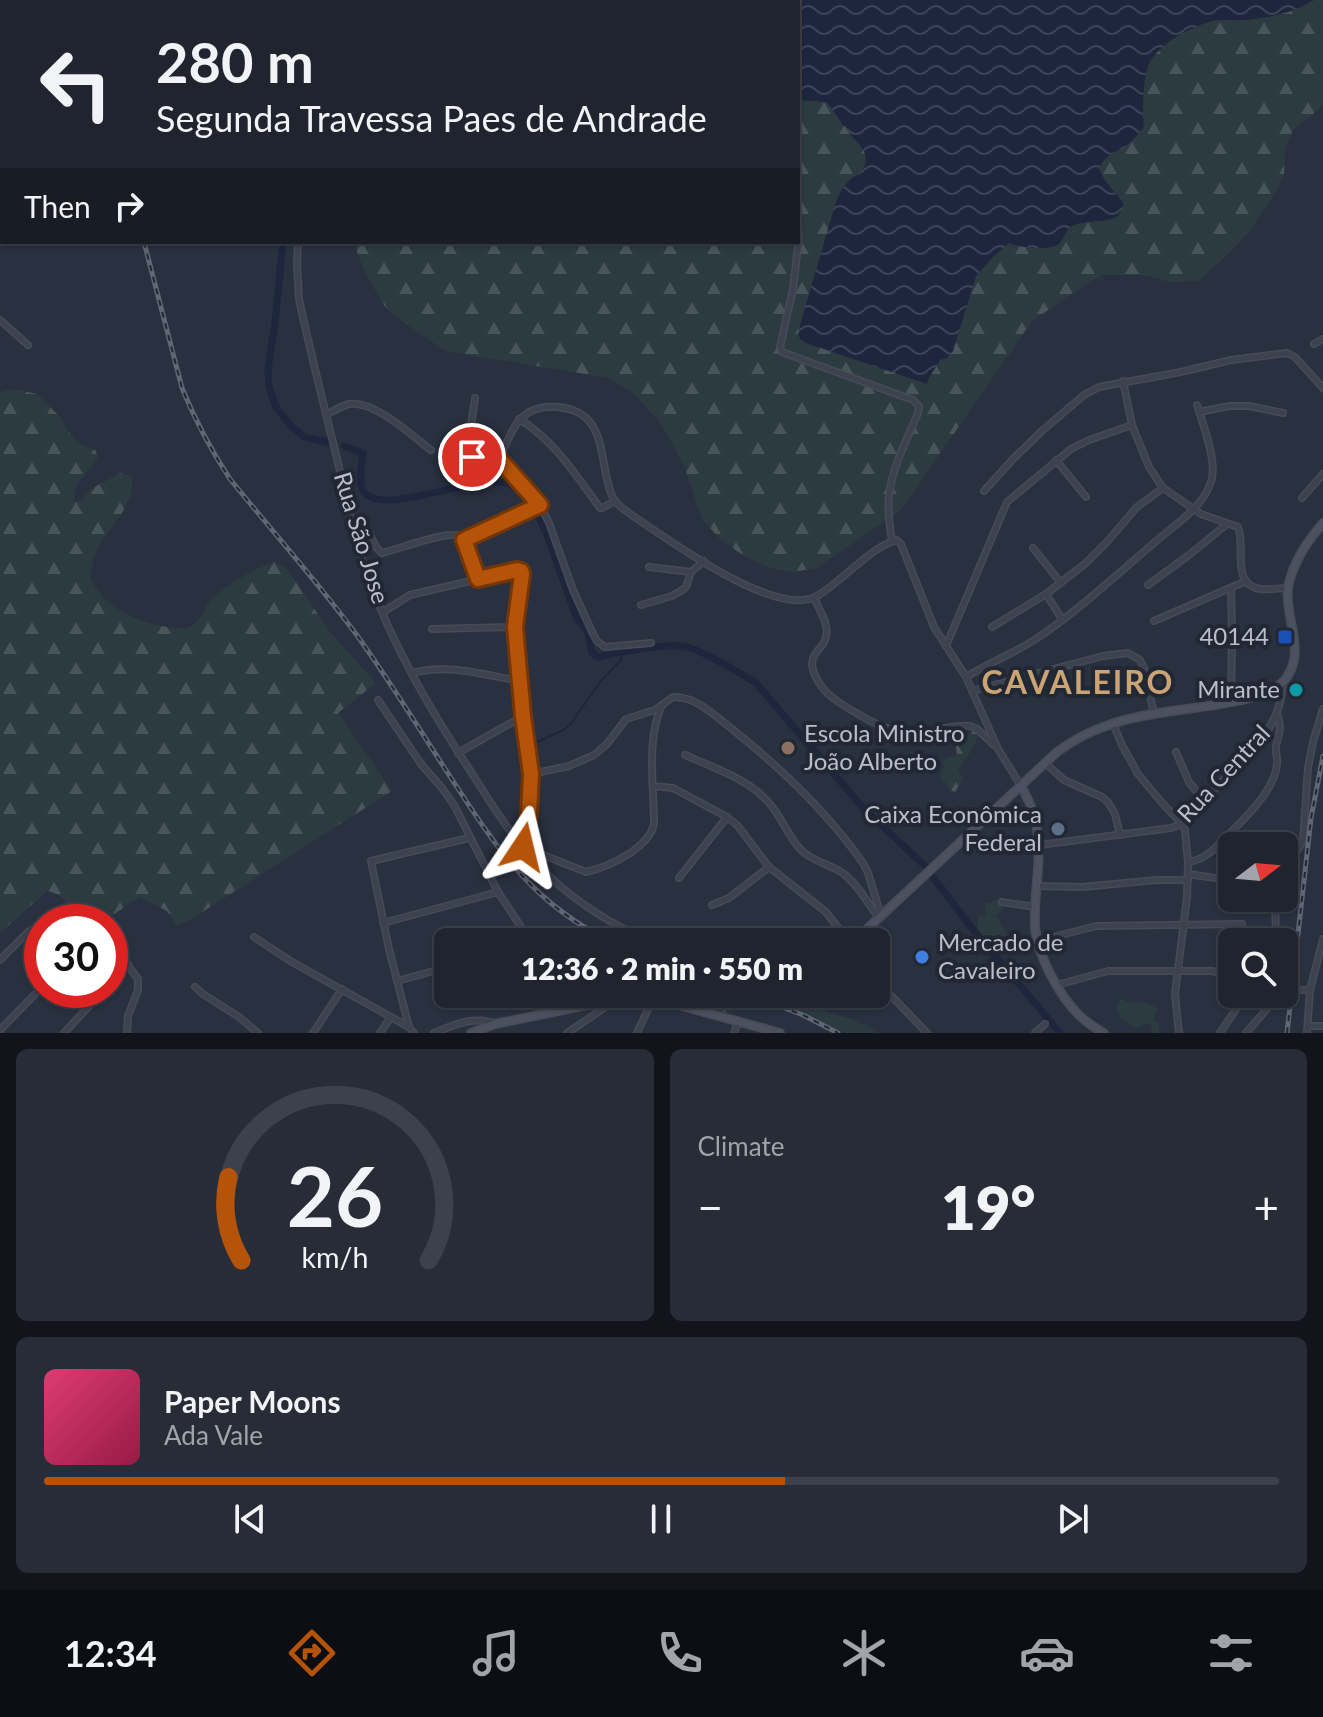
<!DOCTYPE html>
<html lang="en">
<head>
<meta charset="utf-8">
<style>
  body { margin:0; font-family:Lato,sans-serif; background:#272c37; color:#f1f3f6; height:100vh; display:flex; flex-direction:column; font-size:30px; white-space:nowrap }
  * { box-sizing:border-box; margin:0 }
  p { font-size:26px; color:#a1a4aa }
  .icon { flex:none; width:44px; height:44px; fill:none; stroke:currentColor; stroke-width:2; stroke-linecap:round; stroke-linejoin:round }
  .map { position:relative; height:1033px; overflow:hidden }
  .drawer { display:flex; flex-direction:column; gap:16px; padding:16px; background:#11141a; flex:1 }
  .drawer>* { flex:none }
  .hud { position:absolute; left:0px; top:0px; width:800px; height:244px; box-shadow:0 2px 6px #0004,0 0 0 2px #3c414b; background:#1f242f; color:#f1f3f6; overflow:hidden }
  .needle { width:52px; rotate:74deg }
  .tools { position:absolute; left:1218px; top:832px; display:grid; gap:16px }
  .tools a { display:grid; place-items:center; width:80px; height:80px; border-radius:12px; background:#1f242f; box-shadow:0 2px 6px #0004,0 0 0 2px #3c414b; font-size:40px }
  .speed { position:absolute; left:24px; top:904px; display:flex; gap:16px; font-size:40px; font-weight:700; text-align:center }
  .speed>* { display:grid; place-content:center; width:104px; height:104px; border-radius:50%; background:#1f242f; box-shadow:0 2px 6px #0004,0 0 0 2px #3c414b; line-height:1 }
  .speed .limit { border:12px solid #d22; background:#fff; color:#111 }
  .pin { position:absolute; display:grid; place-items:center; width:68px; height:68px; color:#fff; margin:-34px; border:4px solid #fff; border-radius:50%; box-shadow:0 2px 8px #0007 }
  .me { position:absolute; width:88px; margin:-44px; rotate:10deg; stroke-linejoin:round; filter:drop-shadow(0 0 6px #0008) }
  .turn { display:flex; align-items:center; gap:28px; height:168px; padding:0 24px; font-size:36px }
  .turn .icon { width:104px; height:104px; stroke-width:2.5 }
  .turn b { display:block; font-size:56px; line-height:68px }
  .then { display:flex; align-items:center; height:76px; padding:0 24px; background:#0003; gap:16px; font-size:30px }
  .big { font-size:60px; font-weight:800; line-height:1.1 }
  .drawer .tile { flex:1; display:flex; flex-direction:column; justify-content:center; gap:12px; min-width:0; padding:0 28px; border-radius:12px; background:#272c37 }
  .drawer .dial { align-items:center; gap:0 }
  .dial svg { height:208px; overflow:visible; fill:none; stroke:#3c414b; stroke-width:7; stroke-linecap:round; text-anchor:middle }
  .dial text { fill:#f1f3f6; stroke:none }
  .song { display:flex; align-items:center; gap:24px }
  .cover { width:96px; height:96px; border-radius:12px; background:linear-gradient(135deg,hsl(340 70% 55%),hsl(340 70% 35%)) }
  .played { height:8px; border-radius:4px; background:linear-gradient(90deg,#b45309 60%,#3c414b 60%) }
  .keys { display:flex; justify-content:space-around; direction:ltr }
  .heat { display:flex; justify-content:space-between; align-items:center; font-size:44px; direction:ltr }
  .drawer .tiles { flex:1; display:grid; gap:16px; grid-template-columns:1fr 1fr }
  .tile:last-child { grid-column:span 2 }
  .trip { position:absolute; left:434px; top:928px; width:456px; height:80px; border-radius:12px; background:#1f242f; box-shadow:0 2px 6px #0004,0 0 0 2px #3c414b; font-weight:800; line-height:80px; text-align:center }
  .tabs { display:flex; height:128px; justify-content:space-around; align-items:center; background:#0c0e13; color:#a1a4aa }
  .tabs .icon { width:56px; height:56px }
  .tabs .current { color:#b45309 }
  .tabs b { font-size:36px; color:#f1f3f6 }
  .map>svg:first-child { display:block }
</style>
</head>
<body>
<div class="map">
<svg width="1323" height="1033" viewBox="0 0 1323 1033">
  <defs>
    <pattern id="forest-firs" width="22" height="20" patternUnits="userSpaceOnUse" patternTransform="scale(2)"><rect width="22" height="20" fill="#2b3b40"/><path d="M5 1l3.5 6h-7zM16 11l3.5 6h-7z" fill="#48565a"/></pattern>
    <pattern id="park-dots" width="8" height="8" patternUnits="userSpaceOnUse" patternTransform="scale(2)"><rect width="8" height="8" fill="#2b3b40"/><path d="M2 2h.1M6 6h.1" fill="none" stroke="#48565a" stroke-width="1.8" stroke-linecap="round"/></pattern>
    <pattern id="water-waves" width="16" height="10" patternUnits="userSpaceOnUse" patternTransform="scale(2)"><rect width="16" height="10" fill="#1d263c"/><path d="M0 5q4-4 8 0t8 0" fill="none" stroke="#3c4457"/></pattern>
  </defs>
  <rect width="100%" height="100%" fill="#29303f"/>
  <g fill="#2b3b40">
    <path d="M998,899L1004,909L996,915L1009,938L1004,943L1005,947L987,953C980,941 976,930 978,916L983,915L987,916L984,903H989Z"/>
    <path d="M1120,998L1129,1003C1140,1000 1149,1004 1159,1009L1155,1014L1154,1021L1159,1023V1033H1151L1152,1027L1148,1023L1136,1028L1121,1019L1116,1009Z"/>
    <polygon points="789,1001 853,1019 860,1024 866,1024 877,1033 845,1033 827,1024 807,1017 785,1004"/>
  </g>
  <g fill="url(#forest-firs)">
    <polygon points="445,0 1323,0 1323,106 1293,130 1285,149 1284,175 1271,200 1248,233 1227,255 1198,281 1170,282 1142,275 1104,275 1091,281 1032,321 901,510 817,568 792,572 771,568 744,556 720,539 702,519 685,468 671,441 658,420 634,394 609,378 445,351 394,315 383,304 364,270 353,242 798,242 798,2 445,2"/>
    <path d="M14,389L37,394L58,415L74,439L82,445L95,450L98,456C90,475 73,479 74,502L81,501L91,489L120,473L131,476C140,499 108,528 98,548C93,557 92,568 90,578C104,605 129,619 158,625C167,627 180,631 189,627C201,623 204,607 212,599C222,587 261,565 275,562L287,569L330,632L376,683L338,713L392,791L188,921L177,925L167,911L140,897L102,922H76C69,906 65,895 47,891L0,933V392Z"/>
    <polygon points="972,731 980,734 966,759 958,770 963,779 955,792 950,790 945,782 941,781 940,775 944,767 942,760 957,755 956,746 965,740 966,735"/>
  </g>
  <polygon fill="url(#park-dots)" points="689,994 716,994 737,1002 733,1010 727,1013 675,996"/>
  <path fill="url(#water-waves)" d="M640,0H1314C1293,13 1269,18 1244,20C1234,21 1223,19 1213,21C1192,26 1156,45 1148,66C1143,80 1142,112 1144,127C1137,136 1128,146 1119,150C1109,155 1105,157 1099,168C1103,183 1117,192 1124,205L1118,216C1104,224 1089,219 1074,225C1065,229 1065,238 1059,244C1051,251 1018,248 1009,243L993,257L976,276L953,351L947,358L940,360C936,369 929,374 927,384L806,343L800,339L798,332L835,205C839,194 843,186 852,178C858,174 858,176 862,171C873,154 858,144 849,133C840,123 837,113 826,102L798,100V2H643Z"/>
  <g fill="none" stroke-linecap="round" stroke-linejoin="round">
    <g stroke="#1d263c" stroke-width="2">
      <polyline points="533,744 565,729 572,722 600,682 621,660 622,652"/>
      <polyline points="526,759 527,802"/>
    </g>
    <g stroke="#1d263c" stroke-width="7">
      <polyline points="308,2 308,0"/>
      <polyline points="283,242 275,323 268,368 269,387 276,407 289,424 304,437 331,443"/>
      <path d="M344,446L363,453C362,463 358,481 363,490C378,520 480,471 509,484C516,487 524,494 528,500"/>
      <path d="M535,509L547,535L577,619L587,630L592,653L598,657C620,652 666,642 687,647C708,653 736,671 755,682L864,809L925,866"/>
      <polyline points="932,876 971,927 1060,1033"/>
    </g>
    <g stroke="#474b58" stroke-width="8">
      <g id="street">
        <polyline points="44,0 46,1"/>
        <polyline points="0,43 2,46"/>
        <polyline points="0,70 2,69"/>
        <polyline points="0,155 2,154"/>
        <path d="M798,230L799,238L793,289L780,347L782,352L913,400L919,406L918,413C907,440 892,467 889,496C887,511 890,526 892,541"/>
        <path d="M298,242L297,265L299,299C311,356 326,413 340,471C348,504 354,538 366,571C391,644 431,711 473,775C496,812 519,847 550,877C580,905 614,926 652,942"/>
        <polyline points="0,320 28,345"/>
        <polyline points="1314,344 1323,339"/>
        <path d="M1123,381L1132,425L1149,467L1163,488L1201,514L1238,527C1246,546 1230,585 1261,589C1270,590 1279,588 1288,588"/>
        <polyline points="475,398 471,426 464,455 468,457 499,459 540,505 549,523 573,590 593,634 597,641 605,647 651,643"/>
        <polyline points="1199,412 1230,406 1249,406 1283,413"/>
        <path d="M326,415C333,411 341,406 349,404C375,400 411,435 431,450"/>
        <path d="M519,419C554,440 576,475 600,508H602L615,501"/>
        <path d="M499,459C513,430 519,404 557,407C611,411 597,464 613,498C618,507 628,512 636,518C671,541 776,619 817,596C840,583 873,545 897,540L901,544L934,627L966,677L998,749L1021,786"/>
        <polyline points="1056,460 1086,497"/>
        <polyline points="984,491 1014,458 1043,430 1084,395 1099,387 1181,372 1231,360 1287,353 1295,357 1323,388"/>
        <polyline points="1302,498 1323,474"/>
        <path d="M352,522C375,525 367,542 382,553C396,550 453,528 462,537C469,544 474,569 478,579"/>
        <polyline points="464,540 540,505"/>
        <polyline points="1033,548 1061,583"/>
        <polyline points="649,567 691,572"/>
        <polyline points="1148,585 1189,555 1227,524"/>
        <polyline points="1231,589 1232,634 1231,702"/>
        <polyline points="1046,594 1062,619"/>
        <path d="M814,598C820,611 833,629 823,644C818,651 812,655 812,665C813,675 820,685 826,692C836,702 877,727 891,729C898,730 907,731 915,732C933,733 951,724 970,726L977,729L994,745"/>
        <polyline points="641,605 672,596 682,590 686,587 691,572 704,561"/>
        <path d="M383,612L410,595L509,572L519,570L522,572C523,591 515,609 515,627L523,716L531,774L529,814L523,848"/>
        <polyline points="1154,621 1246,581"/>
        <polyline points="992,627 1046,594 1086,563 1106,543 1137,507 1163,488"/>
        <polyline points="432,629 515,627"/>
        <polyline points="946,646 1007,502 1071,449 1089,440 1132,425"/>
        <path d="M412,673C447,663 485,675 520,681"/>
        <path d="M966,677C989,663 1014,653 1036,639C1078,611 1115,576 1154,543C1175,524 1202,509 1211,482C1218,462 1203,425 1197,405"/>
        <polyline points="972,691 1103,656 1128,653 1140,660 1144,668 1154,714"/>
        <polyline points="378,700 421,764 442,788 454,805 498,892 531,942"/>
        <polyline points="1113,724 1122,745 1138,774 1163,804 1183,825 1185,831 1188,862 1187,897 1175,994 1179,1033"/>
        <polyline points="1176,752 1189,782 1203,800"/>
        <polyline points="458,753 523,716"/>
        <path d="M685,755C714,768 749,779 770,804C782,818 788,836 801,850C813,862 830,864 844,874C858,885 868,903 878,917"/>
        <polyline points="1045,763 1064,780 1102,797 1108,802 1115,814 1120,835"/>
        <path d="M531,774L569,766L594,755L607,744L626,719L655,710L673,697C696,696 715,716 732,729C781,768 827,812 863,863L868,873L881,915"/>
        <polyline points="653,786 673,788 727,817 737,825 769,867 826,912 849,942"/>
        <polyline points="1224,839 1232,846"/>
        <path d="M1039,845L1171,828C1188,823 1192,812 1204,800C1237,764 1281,736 1283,682"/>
        <path d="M523,847L586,872C609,867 649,848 654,824C654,788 646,738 662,705"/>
        <path d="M1188,862C1207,859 1215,848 1228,835C1245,818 1275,790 1277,764C1278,758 1275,753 1276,746C1279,733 1282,730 1278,716"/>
        <polyline points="1284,872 1303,841 1308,768 1313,742 1323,709"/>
        <polyline points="1188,874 1229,880"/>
        <polyline points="679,878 727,817"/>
        <polyline points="1038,886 1082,887 1157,880 1188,880"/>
        <polyline points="1275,898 1276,942"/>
        <polyline points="1002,902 1035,907"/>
        <polyline points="712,905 729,898 769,867"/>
        <polyline points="59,922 72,922"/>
        <polyline points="383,923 498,892"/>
        <polyline points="254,937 292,962 409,1027 414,1033"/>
        <polyline points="1038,941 1096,926 1242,924"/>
        <polyline points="110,945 120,955 138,979 138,990 128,1016 127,1033"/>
        <polyline points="0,960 28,932 42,924"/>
        <polyline points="876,980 927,1033"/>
        <polyline points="397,981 448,967"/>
        <polyline points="110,984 128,964"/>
        <polyline points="1057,985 1108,971 1212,971 1221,973 1232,979"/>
        <polyline points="195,987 203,994 239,1017 258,1033"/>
        <polyline points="1284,990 1310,990"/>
        <polyline points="568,994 570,1009"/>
        <polyline points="1308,1026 1323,1026"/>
        <polyline points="409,1027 389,949 371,861 469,838"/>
        <polyline points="0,1030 42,987"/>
        <polyline points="64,1033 104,990"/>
        <polyline points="313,1033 342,989"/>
        <polyline points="380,1033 391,1017"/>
        <path d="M434,1033C454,1025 472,1016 494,1023"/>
        <polyline points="567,1033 613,1002"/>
        <polyline points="637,1033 650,1005 650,995"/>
        <polyline points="734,1033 738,1022"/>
        <polyline points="1035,1033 1045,1024"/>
        <polyline points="1220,1033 1246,994"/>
        <polyline points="1246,1033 1280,994"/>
        <polyline points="1307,1033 1310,990 1323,939"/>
      </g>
    </g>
    <g stroke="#474b58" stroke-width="10">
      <g id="secondary">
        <path d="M1021,786C1026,795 1031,805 1034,815C1045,852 1033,889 1035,927C1037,954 1059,996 1079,1015C1086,1022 1095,1028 1104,1033"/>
        <path d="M853,942L1057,752C1072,741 1088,732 1106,726C1124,719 1146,715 1166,712C1196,706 1269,704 1287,677C1306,650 1284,616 1288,587C1293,562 1307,542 1323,523"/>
        <polyline points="653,998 780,1033"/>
        <polyline points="471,1033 495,1024 617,999 640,995 651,997 675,994"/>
      </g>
    </g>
    <use href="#street" stroke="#3d424f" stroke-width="5"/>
    <use href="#secondary" stroke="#4c5161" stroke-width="7"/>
    <g stroke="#606675" stroke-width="5">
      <g id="rail">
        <polyline points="70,0 71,2"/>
        <polyline points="92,0 93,2"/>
        <path d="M144,242L182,388C195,420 211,450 230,479C272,531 317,581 356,634C390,681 421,732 453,781C498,850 534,905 612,942"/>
        <polyline points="758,998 803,1015 838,1033"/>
        <polyline points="1287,1033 1311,818 1323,756"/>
      </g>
    </g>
    <use href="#rail" stroke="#222734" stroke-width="2" stroke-dasharray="6" stroke-linecap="butt"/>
  </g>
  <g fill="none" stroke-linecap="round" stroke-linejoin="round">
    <g stroke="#753606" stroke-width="20">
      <polyline id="route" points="472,457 499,459 540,505 464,540 478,579 517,570 521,571 522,574 515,627 523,716 531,774 529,814 523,847"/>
    </g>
    <use href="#route" stroke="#b45309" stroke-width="14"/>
  </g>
  <rect fill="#1a4fb4" stroke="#222734" stroke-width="3" x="1277" y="629" width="16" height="16" rx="4"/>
  <circle fill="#0f9aa8" stroke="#222734" stroke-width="3" cx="1296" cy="690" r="8"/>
  <circle fill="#8d6e63" stroke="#222734" stroke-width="3" cx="788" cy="748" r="8"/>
  <circle fill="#5c6f8a" stroke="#222734" stroke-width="3" cx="1058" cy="829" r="8"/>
  <circle fill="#3f7fe0" stroke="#222734" stroke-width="3" cx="922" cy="957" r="8"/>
  <g text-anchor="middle" stroke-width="8" stroke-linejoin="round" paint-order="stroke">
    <g font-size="24" fill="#babec9" stroke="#222734">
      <text transform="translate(361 538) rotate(73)" y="8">Rua São Jose</text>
      <text transform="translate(1224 774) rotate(-47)" y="8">Rua Central</text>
    </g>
    <g font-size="24" fill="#babec9" stroke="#222734" text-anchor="end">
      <text x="1269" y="645">40144</text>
      <text x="1280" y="698">Mirante</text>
      <text x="804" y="742" text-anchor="start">Escola Ministro<tspan x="804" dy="28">João Alberto</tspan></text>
      <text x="1042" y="823">Caixa Econômica<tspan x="1042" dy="28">Federal</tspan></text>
      <text x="938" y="951" text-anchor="start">Mercado de<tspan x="938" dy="28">Cavaleiro</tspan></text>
    </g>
    <g font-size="32" font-weight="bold" letter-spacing="2" fill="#caa474" stroke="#222734">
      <text x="1078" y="694">CAVALEIRO</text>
    </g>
  </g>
</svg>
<div class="tools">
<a><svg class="needle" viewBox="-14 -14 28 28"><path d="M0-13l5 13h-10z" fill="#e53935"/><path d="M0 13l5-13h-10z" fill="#a1a4aa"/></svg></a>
<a><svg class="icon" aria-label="search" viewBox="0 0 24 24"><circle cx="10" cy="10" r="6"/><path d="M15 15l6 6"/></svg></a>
</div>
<div class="speed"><div class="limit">30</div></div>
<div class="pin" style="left:472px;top:457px;background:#d93025"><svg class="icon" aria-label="arrive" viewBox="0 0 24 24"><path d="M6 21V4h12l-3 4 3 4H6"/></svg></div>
<svg class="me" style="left:523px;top:847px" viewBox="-20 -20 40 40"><path d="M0-17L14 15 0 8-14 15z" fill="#b45309" stroke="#fff" stroke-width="4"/></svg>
<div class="trip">12:36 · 2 min · 550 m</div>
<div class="hud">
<div class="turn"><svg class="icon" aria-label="left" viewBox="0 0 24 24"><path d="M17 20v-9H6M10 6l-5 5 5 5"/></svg><div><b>280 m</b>Segunda Travessa Paes de Andrade</div></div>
<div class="then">Then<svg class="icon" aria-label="right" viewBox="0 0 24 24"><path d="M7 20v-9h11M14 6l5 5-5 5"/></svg></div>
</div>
</div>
<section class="drawer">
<div class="tiles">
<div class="tile dial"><svg viewBox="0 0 100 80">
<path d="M14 69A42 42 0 1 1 86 69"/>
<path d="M14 69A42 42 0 0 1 9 37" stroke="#b45309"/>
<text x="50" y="56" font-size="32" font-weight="700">26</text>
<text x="50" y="72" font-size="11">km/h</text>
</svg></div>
<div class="tile"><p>Climate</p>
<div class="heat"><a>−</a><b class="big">19°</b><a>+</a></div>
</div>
<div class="tile">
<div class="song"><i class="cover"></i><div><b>Paper Moons</b><p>Ada Vale</p></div></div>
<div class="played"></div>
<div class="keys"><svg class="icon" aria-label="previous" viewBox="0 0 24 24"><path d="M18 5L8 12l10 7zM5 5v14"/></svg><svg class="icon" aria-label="pause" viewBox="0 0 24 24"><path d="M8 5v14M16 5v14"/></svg><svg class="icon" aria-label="next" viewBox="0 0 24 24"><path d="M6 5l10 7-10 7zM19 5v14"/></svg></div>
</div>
</div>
</section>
<nav class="tabs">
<b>12:34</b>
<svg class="icon current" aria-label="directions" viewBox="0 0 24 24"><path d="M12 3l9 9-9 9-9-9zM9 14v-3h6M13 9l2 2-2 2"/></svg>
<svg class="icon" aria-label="music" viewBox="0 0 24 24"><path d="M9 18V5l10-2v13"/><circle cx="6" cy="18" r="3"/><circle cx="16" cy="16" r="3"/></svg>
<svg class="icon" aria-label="phone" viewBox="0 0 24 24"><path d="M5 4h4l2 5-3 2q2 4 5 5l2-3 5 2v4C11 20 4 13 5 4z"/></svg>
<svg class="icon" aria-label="climate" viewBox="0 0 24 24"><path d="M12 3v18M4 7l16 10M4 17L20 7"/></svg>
<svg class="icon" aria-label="car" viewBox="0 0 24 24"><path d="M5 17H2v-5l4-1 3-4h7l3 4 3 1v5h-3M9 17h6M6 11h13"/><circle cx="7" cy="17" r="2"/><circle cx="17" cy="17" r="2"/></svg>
<svg class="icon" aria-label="filters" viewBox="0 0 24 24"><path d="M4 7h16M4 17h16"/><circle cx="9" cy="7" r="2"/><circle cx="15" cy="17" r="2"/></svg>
</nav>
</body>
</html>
